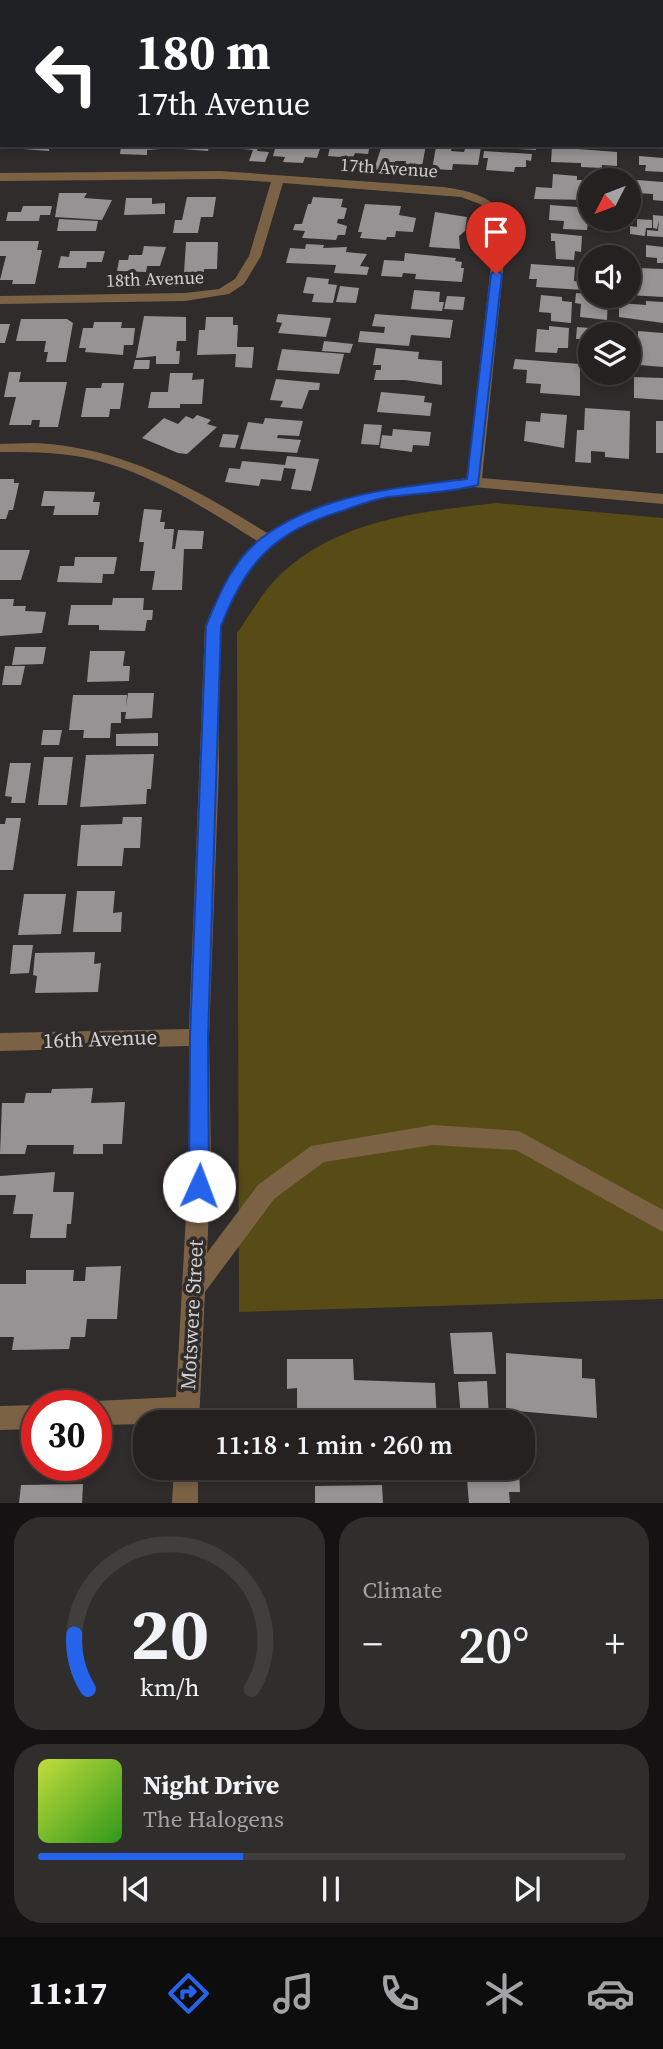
<!DOCTYPE html>
<html lang="en">
<head>
<meta charset="utf-8">
<style>
  body { margin:0; font-family:"Source Serif 4",serif; background:#302e2d; color:#f1f3f6; height:100vh; display:flex; flex-direction:column; font-size:26px; white-space:nowrap }
  * { box-sizing:border-box; margin:0 }
  p { font-size:23px; color:#a3a3a5 }
  .icon { flex:none; width:38px; height:38px; fill:none; stroke:currentColor; stroke-width:2; stroke-linecap:round; stroke-linejoin:round }
  .map { position:relative; height:1503px; overflow:hidden }
  .side { display:flex; flex-direction:column; gap:14px; padding:14px; background:#141212; flex:1 }
  .side>* { flex:none }
  .top-card { position:absolute; left:0px; top:0px; width:663px; height:147px; box-shadow:0 4px 10px #0003,0 0 0 2px #413e3e; background:#202124; color:#fff; overflow:hidden }
  .needle { width:46px; rotate:228deg }
  .fabs { position:absolute; left:578px; top:168px; display:grid; gap:14px }
  .fabs a { display:grid; place-items:center; width:63px; height:63px; border-radius:50%; background:#242120; box-shadow:0 4px 10px #0003,0 0 0 2px #413e3e; font-size:35px }
  .speed { position:absolute; left:21px; top:1390px; display:flex; gap:14px; font-size:35px; font-weight:700; text-align:center }
  .speed>* { display:grid; place-content:center; width:91px; height:91px; border-radius:50%; background:#242120; box-shadow:0 4px 10px #0003,0 0 0 2px #413e3e; line-height:1 }
  .speed .limit { border:10px solid #d22; background:#fff; color:#111 }
  .pin { position:absolute; display:grid; place-items:center; width:60px; height:60px; color:#fff; margin:-72px -30px; border-radius:50% 50% 50% 0; rotate:-45deg; box-shadow:0 0 7px #0007 }
  .pin .icon { rotate:45deg }
  .me { position:absolute; width:77px; margin:-38px; rotate:2deg; stroke-linejoin:round; filter:drop-shadow(0 0 5px #0008) }
  .turn { display:flex; align-items:center; gap:24px; height:147px; padding:0 21px; font-size:32px }
  .turn .icon { width:91px; height:91px; stroke-width:2.5 }
  .turn b { display:block; font-size:49px; line-height:60px }
  .big { font-size:52px; font-weight:600; line-height:1.1 }
  .side .tile { flex:1; display:flex; flex-direction:column; justify-content:center; gap:10px; min-width:0; padding:0 24px; border-radius:28px; background:#302e2d }
  .side .dial { align-items:center; gap:0 }
  .dial svg { height:182px; overflow:visible; fill:none; stroke:#413e3e; stroke-width:7; stroke-linecap:round; text-anchor:middle }
  .dial text { fill:#f1f3f6; stroke:none }
  .song { display:flex; align-items:center; gap:21px }
  .cover { width:84px; height:84px; border-radius:10px; background:linear-gradient(135deg,hsl(70 70% 55%),hsl(110 70% 35%)) }
  .played { height:7px; border-radius:4px; background:linear-gradient(90deg,#2563eb 35%,#413e3e 35%) }
  .keys { display:flex; justify-content:space-around; direction:ltr }
  .heat { display:flex; justify-content:space-between; align-items:center; font-size:38px; direction:ltr }
  .side .tiles { flex:1; display:grid; gap:14px; grid-template-columns:1fr 1fr }
  .tile:last-child { grid-column:span 2 }
  .trip { position:absolute; left:133px; top:1410px; width:402px; height:70px; border-radius:28px; background:#242120; box-shadow:0 4px 10px #0003,0 0 0 2px #413e3e; font-weight:600; line-height:70px; text-align:center }
  .dock { display:flex; height:112px; justify-content:space-around; align-items:center; background:#0e0d0d; color:#a3a3a5 }
  .dock .icon { width:49px; height:49px }
  .dock .on { color:#2563eb }
  .dock b { font-size:32px; color:#f1f3f6 }
  .map>svg:first-child { display:block }
</style>
</head>
<body>
<div class="map">
<svg width="663" height="1503" viewBox="0 0 663 1503">
  <rect width="100%" height="100%" fill="#302c2b"/>
  <g fill="#574c15">
    <polygon points="0,0 243,0 2,2 0,115"/>
    <polygon points="257,0 663,0 663,113 662,2"/>
    <path d="M496,503L663,518V1299L239,1312L237,633C251,614 264,589 282,573C341,519 420,512 496,503Z"/>
  </g>
  <g fill="none" stroke-linecap="round" stroke-linejoin="round">
    <g fill="#6e2659" fill-rule="evenodd">
      <rect x="0" y="98" width="2" height="4"/>
      <rect x="662" y="129" width="1" height="4"/>
    </g>
  </g>
  <g fill="#979293">
    <polygon points="24,145 50,145 49,151 23,149"/>
    <polygon points="160,145 160,149 147,150 147,155 120,154 121,146"/>
    <polygon points="182,145 209,145 208,151 182,149"/>
    <polygon points="232,145 259,145 257,151 269,152 265,162 249,161 253,150 231,148"/>
    <polygon points="276,145 313,145 321,146 317,158 305,157 303,163 283,162 285,157 273,156"/>
    <polygon points="338,145 370,145 368,154 355,153 353,158 328,156 330,147"/>
    <polygon points="382,145 426,145 422,166 405,165 406,161 395,161 395,163 388,162 386,171 374,170"/>
    <polygon points="441,145 452,145 451,151 464,152 466,146 481,147 478,165 453,164 452,170 432,169 436,147"/>
    <polygon points="499,145 536,145 536,150 499,148"/>
    <polygon points="552,147 617,152 617,166 602,165 602,168 581,167 581,163 551,162"/>
    <polygon points="484,151 532,154 531,161 526,160 526,167 515,167 514,172 486,170 488,158 483,158"/>
    <polygon points="639,156 663,158 663,172 645,171 646,165 639,165"/>
    <polygon points="553,174 577,176 577,180 585,180 585,188 590,189 590,200 534,199 536,187 552,188"/>
    <polygon points="637,180 663,182 663,201 653,200 653,194 636,193"/>
    <polygon points="59,193 87,193 84,198 112,200 102,220 55,217"/>
    <polygon points="187,197 216,197 213,217 201,217 198,233 173,233 175,220 182,220"/>
    <polygon points="313,197 343,199 341,207 347,208 344,219 338,219 337,223 347,226 345,235 338,235 336,240 302,238 305,231 293,230 295,224 302,224 308,204 311,204"/>
    <polygon points="126,198 152,198 152,204 165,203 165,214 124,215"/>
    <polygon points="365,204 401,206 399,215 416,218 413,232 396,231 395,237 387,237 386,240 360,238 362,232 358,232"/>
    <polygon points="550,205 590,208 587,230 563,229 564,221 549,220"/>
    <polygon points="23,206 52,206 50,215 40,215 39,221 6,221 8,212 21,212"/>
    <polygon points="435,212 467,217 465,231 459,236 460,249 429,247"/>
    <polygon points="653,215 663,216 663,237 647,236 647,230 658,231 659,220 657,229 653,228"/>
    <polygon points="59,219 98,221 96,231 57,231"/>
    <polygon points="637,219 652,220 652,228 646,228 645,236 630,234 630,226 637,227"/>
    <polygon points="551,233 582,236 581,252 575,251 574,260 556,259 555,241 551,241"/>
    <polygon points="0,241 39,241 37,250 42,250 35,284 12,284 13,280 0,280 6,256 0,256"/>
    <polygon points="186,242 218,242 217,269 204,269 204,272 184,273"/>
    <polygon points="306,244 324,245 323,248 347,247 346,252 367,254 360,266 369,267 367,275 334,273 336,265 286,263 290,248 305,249"/>
    <polygon points="646,245 663,247 663,263 657,263 657,258 646,257"/>
    <polygon points="144,246 166,247 160,266 147,266 146,272 117,271 119,260 128,260 129,255 142,255"/>
    <polygon points="70,251 105,251 102,262 87,262 86,268 58,268 61,256 69,257"/>
    <polygon points="405,253 456,258 455,261 462,262 461,268 464,268 462,282 415,279 416,274 403,273 402,277 381,276 384,260 404,261"/>
    <polygon points="531,264 575,267 574,281 584,282 583,290 536,287 537,279 529,279"/>
    <polygon points="638,268 663,269 663,297 628,295 630,277 637,278"/>
    <polygon points="307,277 329,279 328,284 337,285 333,303 312,302 314,294 303,293"/>
    <polygon points="340,286 359,288 356,303 336,302"/>
    <polygon points="414,290 440,292 439,302 444,302 442,311 411,309"/>
    <polygon points="576,293 608,296 607,320 580,317 581,304 575,303"/>
    <polygon points="541,295 562,297 562,301 572,302 571,323 551,321 551,313 539,312"/>
    <polygon points="447,296 465,297 463,310 444,309"/>
    <polygon points="646,301 663,302 663,323 619,317 619,303 646,305"/>
    <polygon points="278,314 331,318 326,337 278,333 282,323 276,322"/>
    <polygon points="375,314 453,320 450,338 411,335 409,346 358,342 360,331 384,333 385,327 372,326"/>
    <polygon points="144,316 186,317 186,341 177,341 176,351 180,351 179,364 156,364 156,356 136,358"/>
    <polygon points="206,317 233,317 233,325 238,325 237,347 254,347 252,368 235,367 236,354 197,355 199,330 205,330"/>
    <polygon points="21,319 67,319 73,323 66,362 46,362 48,352 44,352 46,341 16,341"/>
    <polygon points="94,322 122,322 121,328 135,328 133,345 124,345 123,355 85,352 86,348 79,348 83,328 93,328"/>
    <polygon points="0,324 10,324 5,343 0,343"/>
    <polygon points="549,326 569,328 568,348 558,348 557,353 535,352 537,329 549,330"/>
    <polygon points="577,327 603,329 603,334 590,334 590,346 581,346 581,339 576,339"/>
    <polygon points="638,331 663,333 663,367 628,364 628,350 638,351"/>
    <polygon points="324,341 353,344 350,353 322,351"/>
    <polygon points="376,348 419,352 418,359 442,361 442,385 405,380 374,380 376,370 381,370 381,365 373,365"/>
    <polygon points="282,349 344,354 339,374 277,370"/>
    <polygon points="515,359 580,364 580,396 540,393 541,384 526,383 527,370 513,369"/>
    <polygon points="135,360 150,360 149,369 133,369"/>
    <polygon points="9,372 21,372 19,382 67,382 58,427 39,427 40,420 32,420 31,425 9,425 16,397 4,397"/>
    <polygon points="170,373 193,373 192,380 204,379 202,404 180,404 180,408 148,408 151,392 168,392"/>
    <polygon points="634,377 663,378 663,400 634,398"/>
    <polygon points="276,379 320,383 319,390 309,390 302,409 280,407 283,401 270,400"/>
    <polygon points="102,383 124,383 120,409 110,409 109,417 81,417 86,388 101,388"/>
    <polygon points="381,392 425,396 424,402 432,403 430,416 377,412"/>
    <polygon points="585,408 630,411 629,459 605,457 605,452 591,451 591,463 575,462 577,430 584,430"/>
    <polygon points="541,413 567,415 564,448 524,441 526,421 540,422"/>
    <polygon points="197,415 211,420 207,424 217,427 187,454 178,453 142,438 164,418 178,424 186,416 193,419"/>
    <polygon points="265,418 303,421 299,436 278,435 277,438 301,440 297,453 240,449 248,422 263,424"/>
    <rect x="656" y="421" width="7" height="32"/>
    <polygon points="364,424 382,425 379,445 361,444"/>
    <polygon points="393,429 431,432 429,446 413,445 412,452 380,448 382,435 392,436"/>
    <polygon points="223,434 239,435 235,448 219,447"/>
    <polygon points="287,456 319,459 311,491 291,489 296,469 284,468 281,481 261,479 259,486 225,482 229,468 240,469 242,461 285,465"/>
    <polygon points="0,479 14,479 14,483 19,483 13,510 9,510 6,519 0,519"/>
    <polygon points="44,491 95,492 93,502 100,502 98,515 53,515 55,506 41,506"/>
    <polygon points="144,509 162,510 160,522 165,522 164,529 174,529 172,549 175,549 178,530 204,531 202,549 184,549 182,590 152,590 155,571 140,571 144,542 139,542"/>
    <polygon points="0,550 30,550 21,580 0,580"/>
    <polygon points="75,557 117,557 114,574 103,574 102,583 57,582 60,566 74,566"/>
    <polygon points="113,598 144,598 143,610 153,610 152,620 147,620 145,631 99,630 99,625 68,625 71,605 112,605"/>
    <polygon points="0,599 14,599 13,606 26,606 25,611 46,612 42,633 0,636"/>
    <polygon points="15,647 46,647 43,664 12,665"/>
    <polygon points="90,651 125,651 123,666 130,666 129,681 87,682"/>
    <polygon points="5,666 25,666 21,685 2,685"/>
    <polygon points="128,693 154,693 152,718 125,719 126,712 121,712 121,723 111,723 110,738 83,738 84,730 69,730 73,695 127,695 126,707"/>
    <polygon points="43,730 62,730 59,745 41,745"/>
    <polygon points="158,733 158,746 116,746 116,734"/>
    <polygon points="154,754 151,789 147,789 146,804 80,807 86,755"/>
    <polygon points="44,757 73,757 67,805 38,805"/>
    <polygon points="10,763 31,763 25,803 11,803 12,797 5,796"/>
    <polygon points="123,817 142,817 140,848 124,848 122,866 77,866 81,825 122,824"/>
    <polygon points="6,818 21,818 13,870 0,870 0,824 5,824"/>
    <polygon points="77,891 115,891 113,913 122,912 121,932 73,932"/>
    <polygon points="24,894 66,894 61,934 18,935"/>
    <polygon points="13,945 33,945 29,973 10,974"/>
    <polygon points="95,952 94,964 101,963 98,992 35,993 37,976 33,975 35,953"/>
    <polygon points="93,1088 91,1103 125,1102 122,1144 103,1144 103,1154 73,1154 74,1145 27,1145 25,1154 0,1154 2,1103 24,1103 26,1093 51,1093 52,1089"/>
    <polygon points="55,1172 53,1192 74,1192 71,1224 67,1224 66,1238 30,1238 33,1214 13,1214 16,1195 0,1195 0,1176"/>
    <polygon points="121,1266 117,1319 87,1319 85,1337 71,1337 69,1349 12,1350 14,1337 0,1337 0,1284 26,1284 26,1270 74,1270 73,1281 85,1281 86,1267"/>
    <polygon points="492,1332 496,1374 454,1374 450,1333"/>
    <polygon points="506,1353 582,1359 582,1378 595,1379 597,1418 506,1410"/>
    <polygon points="287,1359 353,1359 354,1380 435,1383 437,1423 271,1423 271,1411 297,1410 297,1388 287,1389"/>
    <polygon points="487,1381 489,1418 461,1418 458,1382"/>
    <polygon points="466,1468 519,1468 520,1492 509,1492 510,1503 469,1503"/>
    <polygon points="83,1484 82,1503 19,1503 21,1485"/>
    <polygon points="382,1485 383,1503 315,1503 315,1486"/>
  </g>
  <g fill="none" stroke-linecap="round" stroke-linejoin="round">
    <g fill="#7c6245" fill-rule="evenodd">
      <path d="M220,171L443,187C471,191 493,196 508,221L482,478L663,494V504L474,487L384,498L311,520L272,543L251,566L235,592L221,626L218,704L219,766L209,1037L211,1161L207,1253L258,1185L311,1146L433,1125L519,1131L663,1210V1232L516,1150L433,1145L324,1162L274,1199L205,1292L199,1423L96,1425V1405H87L96,1401L176,1397L189,1161V1046L0,1051V1033L189,1029L205,626C218,594 233,566 257,541C202,506 142,467 76,456C51,452 26,452 0,452V444C16,444 33,442 49,444C129,451 200,491 267,533L301,514L378,491L467,478L496,221L480,204L461,197L283,183L261,256L244,284L229,294L185,301L0,304V296L185,293L219,289L235,279L249,256L271,182L220,179L0,181V173Z"/>
      <polygon points="38,1405 37,1429 0,1430 0,1406"/>
      <polygon points="174,1468 198,1468 198,1503 172,1503"/>
    </g>
  </g>
  <path fill="#2563eb" stroke="#184099" stroke-width="2" d="M496,270L502,274L478,485C449,493 418,493 388,497C373,499 357,506 342,511C275,531 246,562 221,626L208,1037L209,1186L206,1193L199,1195L192,1193L189,1186L190,1037L206,626C219,594 234,558 263,537C320,494 399,487 467,479L491,274Z"/>
  <g text-anchor="middle" stroke-width="7" stroke-linejoin="round" paint-order="stroke">
    <g font-size="18" fill="#d3d1d0" stroke="#302c2b">
      <text transform="translate(389 168) rotate(4)" y="6">17th Avenue</text>
      <text transform="translate(155 279) rotate(-2)" y="6">18th Avenue</text>
    </g>
    <g font-size="21" fill="#d3d1d0" stroke="#302c2b">
      <text transform="translate(100 1039) rotate(-2)" y="7">16th Avenue</text>
      <text transform="translate(192 1315) rotate(-87)" y="7">Motswere Street</text>
    </g>
  </g>
</svg>
<div class="fabs">
<a><svg class="needle" viewBox="-14 -14 28 28"><path d="M0-13l5 13h-10z" fill="#e53935"/><path d="M0 13l5-13h-10z" fill="#a3a3a5"/></svg></a>
<a><svg class="icon" aria-label="sound" viewBox="0 0 24 24"><path d="M4 9h4l5-4v14l-5-4H4zM17 9q2 3 0 6"/></svg></a>
<a><svg class="icon" aria-label="layers" viewBox="0 0 24 24"><path d="M12 4l9 5-9 5-9-5zM3 14l9 5 9-5"/></svg></a>
</div>
<div class="speed"><div class="limit">30</div></div>
<div class="pin" style="left:496px;top:274px;background:#d93025"><svg class="icon" aria-label="arrive" viewBox="0 0 24 24"><path d="M6 21V4h12l-3 4 3 4H6"/></svg></div>
<svg class="me" style="left:199px;top:1186px" viewBox="-20 -20 40 40"><circle r="19" fill="#fff"/><path d="M0-13L10 11 0 6-10 11z" fill="#2563eb"/></svg>
<div class="trip">11:18 · 1 min · 260 m</div>
<div class="top-card">
<div class="turn"><svg class="icon" aria-label="left" viewBox="0 0 24 24"><path d="M17 20v-9H6M10 6l-5 5 5 5"/></svg><div><b>180 m</b>17th Avenue</div></div>
</div>
</div>
<section class="side">
<div class="tiles">
<div class="tile dial"><svg viewBox="0 0 100 80">
<path d="M14 69A42 42 0 1 1 86 69"/>
<path d="M14 69A42 42 0 0 1 8 45" stroke="#2563eb"/>
<text x="50" y="56" font-size="32" font-weight="700">20</text>
<text x="50" y="72" font-size="11">km/h</text>
</svg></div>
<div class="tile"><p>Climate</p>
<div class="heat"><a>−</a><b class="big">20°</b><a>+</a></div>
</div>
<div class="tile">
<div class="song"><i class="cover"></i><div><b>Night Drive</b><p>The Halogens</p></div></div>
<div class="played"></div>
<div class="keys"><svg class="icon" aria-label="previous" viewBox="0 0 24 24"><path d="M18 5L8 12l10 7zM5 5v14"/></svg><svg class="icon" aria-label="pause" viewBox="0 0 24 24"><path d="M8 5v14M16 5v14"/></svg><svg class="icon" aria-label="next" viewBox="0 0 24 24"><path d="M6 5l10 7-10 7zM19 5v14"/></svg></div>
</div>
</div>
</section>
<nav class="dock">
<b>11:17</b>
<svg class="icon on" aria-label="directions" viewBox="0 0 24 24"><path d="M12 3l9 9-9 9-9-9zM9 14v-3h6M13 9l2 2-2 2"/></svg>
<svg class="icon" aria-label="music" viewBox="0 0 24 24"><path d="M9 18V5l10-2v13"/><circle cx="6" cy="18" r="3"/><circle cx="16" cy="16" r="3"/></svg>
<svg class="icon" aria-label="phone" viewBox="0 0 24 24"><path d="M5 4h4l2 5-3 2q2 4 5 5l2-3 5 2v4C11 20 4 13 5 4z"/></svg>
<svg class="icon" aria-label="climate" viewBox="0 0 24 24"><path d="M12 3v18M4 7l16 10M4 17L20 7"/></svg>
<svg class="icon" aria-label="car" viewBox="0 0 24 24"><path d="M5 17H2v-5l4-1 3-4h7l3 4 3 1v5h-3M9 17h6M6 11h13"/><circle cx="7" cy="17" r="2"/><circle cx="17" cy="17" r="2"/></svg>
</nav>
</body>
</html>
